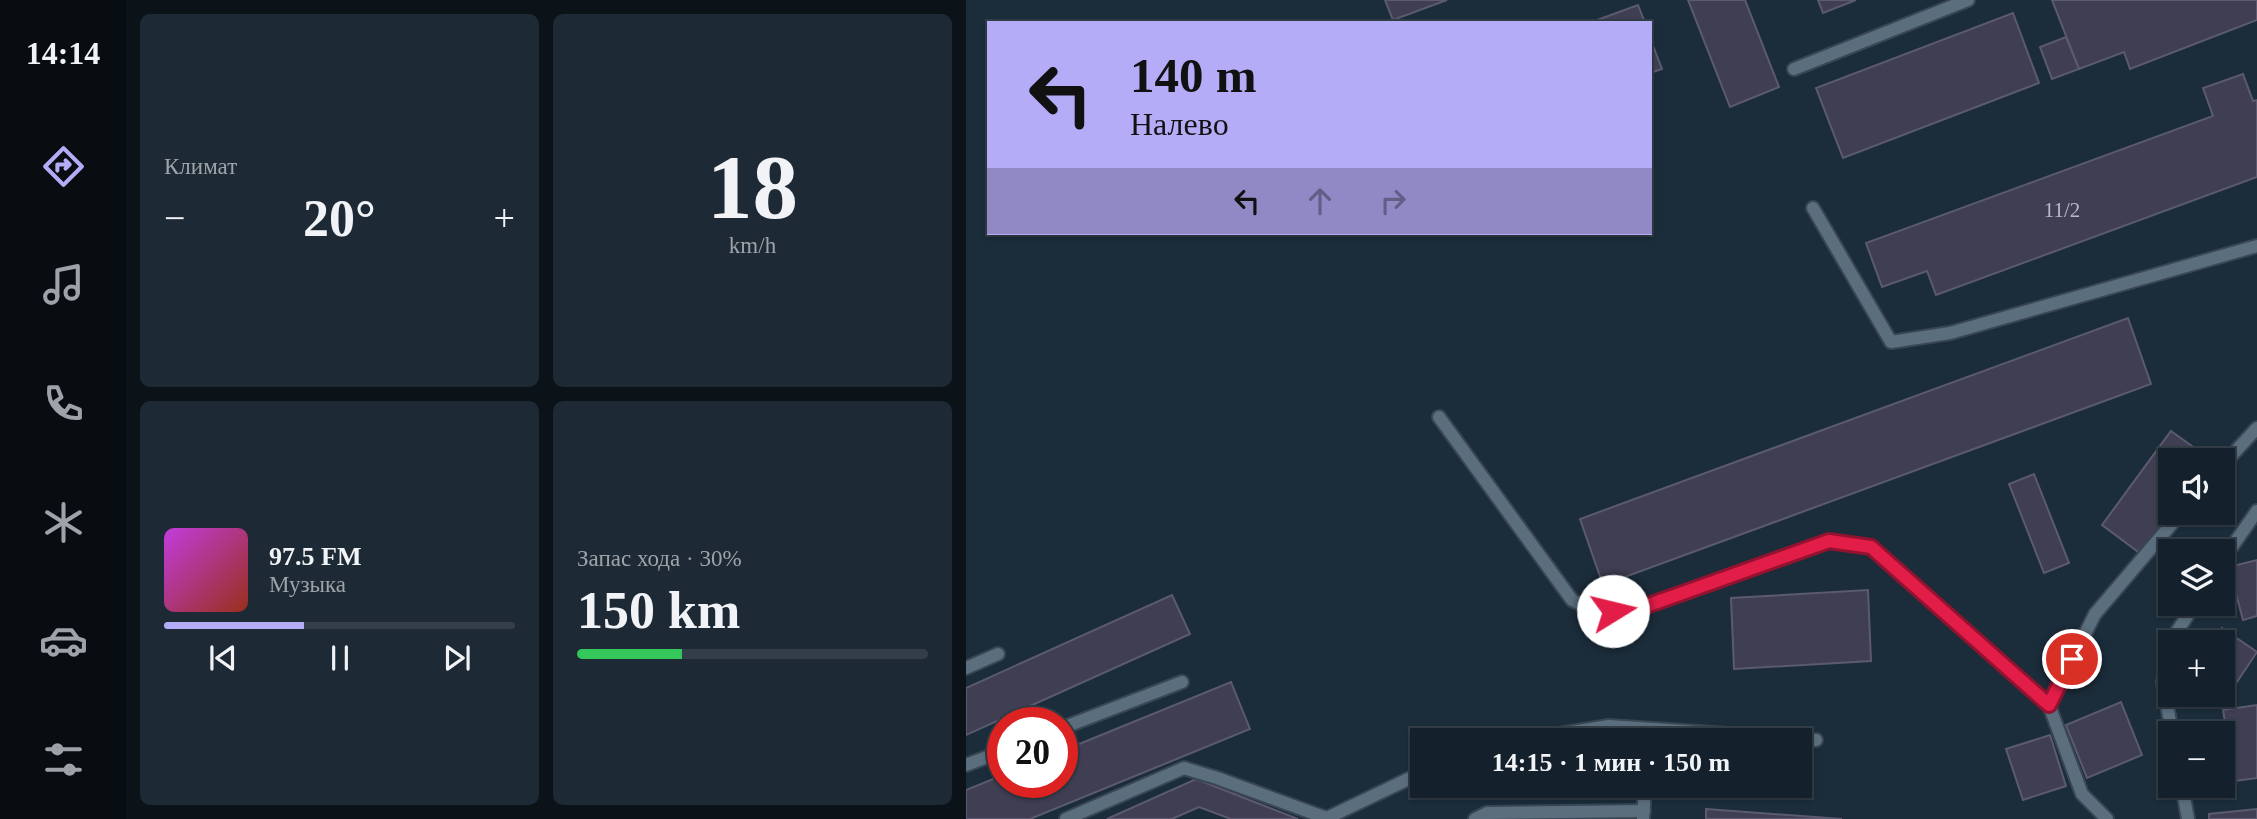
<!DOCTYPE html>
<html lang="ru">
<head>
<meta charset="utf-8">
<style>
  body { margin:0; font-family:Georgia,serif; background:#1d2934; color:#f1f3f6; height:100vh; display:flex; flex-direction:column; font-size:26px; white-space:nowrap }
  * { box-sizing:border-box; margin:0 }
  p { font-size:23px; color:#9da3a9 }
  .icon { flex:none; width:38px; height:38px; fill:none; stroke:currentColor; stroke-width:2; stroke-linecap:round; stroke-linejoin:round }
  .map { position:relative; flex:1; overflow:hidden }
  .side { display:flex; flex-direction:column; gap:14px; padding:14px; background:#0b1218; width:840px }
  .side>* { flex:none }
  .guide { position:absolute; left:21px; top:21px; width:665px; height:214px; border-radius:0px; box-shadow:0 2px 5px #0004,0 0 0 2px #333e48; background:#b5acf8; color:#111; overflow:hidden }
  .controls { position:absolute; left:1192px; top:448px; display:grid; gap:14px }
  .controls a { display:grid; place-items:center; width:77px; height:77px; border-radius:0px; background:#14212c; box-shadow:0 2px 5px #0004,0 0 0 2px #333e48; font-size:35px }
  .speed { position:absolute; left:21px; top:707px; display:flex; gap:14px; font-size:35px; font-weight:700; text-align:center }
  .speed>* { display:grid; place-content:center; width:91px; height:91px; border-radius:50%; background:#14212c; box-shadow:0 2px 5px #0004,0 0 0 2px #333e48; line-height:1 }
  .speed .limit { border:10px solid #d22; background:#fff; color:#111 }
  .pin { position:absolute; display:grid; place-items:center; width:60px; height:60px; color:#fff; margin:-30px; border:4px solid #fff; border-radius:50%; box-shadow:0 2px 7px #0007 }
  .me { position:absolute; width:77px; margin:-38px; rotate:81deg; stroke-linejoin:round; filter:drop-shadow(0 0 5px #0008) }
  .turn { display:flex; align-items:center; gap:24px; height:147px; padding:0 28px; font-size:32px }
  .turn .icon { width:91px; height:91px; stroke-width:2.5 }
  .turn b { display:block; font-size:49px; line-height:60px }
  .lanes { display:flex; align-items:center; height:66px; padding:0 28px; background:#0003; justify-content:center; gap:35px; direction:ltr }
  .lanes .off { opacity:.35 }
  .big { font-size:52px; font-weight:800; line-height:1.1 }
  .side .tile { flex:1; display:flex; flex-direction:column; justify-content:center; gap:10px; min-width:0; padding:0 24px; border-radius:10px; background:#1d2934 }
  .side .dial { align-items:center; gap:0 }
  .dial b { font-size:91px; line-height:1 }
  .song { display:flex; align-items:center; gap:21px }
  .cover { width:84px; height:84px; border-radius:10px; background:linear-gradient(135deg,hsl(290 70% 55%),hsl(10 70% 35%)) }
  .played { height:7px; border-radius:4px; background:linear-gradient(90deg,#b5acf8 40%,#333e48 40%) }
  .keys { display:flex; justify-content:space-around; direction:ltr }
  .heat { display:flex; justify-content:space-between; align-items:center; font-size:38px; direction:ltr }
  .charge { height:10px; border-radius:5px; background:linear-gradient(90deg,#34c759 30%,#333e48 0) }
  .side .tiles { flex:1; display:grid; gap:14px; grid-template-columns:repeat(2,1fr) }
  .trip { position:absolute; left:444px; top:728px; width:402px; height:70px; border-radius:0px; background:#14212c; box-shadow:0 2px 5px #0004,0 0 0 2px #333e48; font-weight:800; line-height:70px; text-align:center }
  main { display:flex; flex:1; min-height:0 }
  .dock { display:flex; flex-direction:column; width:126px; justify-content:space-around; align-items:center; background:#080d12; color:#9da3a9 }
  .dock .icon { width:49px; height:49px }
  .dock .active { color:#b5acf8 }
  .dock b { font-size:32px; color:#f1f3f6 }
  .map>svg:first-child { display:block }
</style>
</head>
<body>
<main>
<nav class="dock">
<b>14:14</b>
<svg class="icon active" aria-label="directions" viewBox="0 0 24 24"><path d="M12 3l9 9-9 9-9-9zM9 14v-3h6M13 9l2 2-2 2"/></svg>
<svg class="icon" aria-label="music" viewBox="0 0 24 24"><path d="M9 18V5l10-2v13"/><circle cx="6" cy="18" r="3"/><circle cx="16" cy="16" r="3"/></svg>
<svg class="icon" aria-label="phone" viewBox="0 0 24 24"><path d="M5 4h4l2 5-3 2q2 4 5 5l2-3 5 2v4C11 20 4 13 5 4z"/></svg>
<svg class="icon" aria-label="climate" viewBox="0 0 24 24"><path d="M12 3v18M4 7l16 10M4 17L20 7"/></svg>
<svg class="icon" aria-label="car" viewBox="0 0 24 24"><path d="M5 17H2v-5l4-1 3-4h7l3 4 3 1v5h-3M9 17h6M6 11h13"/><circle cx="7" cy="17" r="2"/><circle cx="17" cy="17" r="2"/></svg>
<svg class="icon" aria-label="filters" viewBox="0 0 24 24"><path d="M4 7h16M4 17h16"/><circle cx="9" cy="7" r="2"/><circle cx="15" cy="17" r="2"/></svg>
</nav>
<section class="side">
<div class="tiles">
<div class="tile"><p>Климат</p>
<div class="heat"><a>−</a><b class="big">20°</b><a>+</a></div>
</div>
<div class="tile dial"><b>18</b><p>km/h</p></div>
<div class="tile">
<div class="song"><i class="cover"></i><div><b>97.5 FM</b><p>Музыка</p></div></div>
<div class="played"></div>
<div class="keys"><svg class="icon" aria-label="previous" viewBox="0 0 24 24"><path d="M18 5L8 12l10 7zM5 5v14"/></svg><svg class="icon" aria-label="pause" viewBox="0 0 24 24"><path d="M8 5v14M16 5v14"/></svg><svg class="icon" aria-label="next" viewBox="0 0 24 24"><path d="M6 5l10 7-10 7zM19 5v14"/></svg></div>
</div>
<div class="tile"><p>Запас хода · 30%</p><b class="big">150 km</b><div class="charge"></div></div>
</div>
</section>
<div class="map">
<svg width="1291" height="819" viewBox="0 0 1291 819">
  <rect width="100%" height="100%" fill="#1b2c3a"/>
  <g fill="#3f3e53" stroke="#5b5a70" stroke-width="2">
    <polygon points="419,0 481,0 427,20"/>
    <polygon points="722,0 779,0 813,87 764,107"/>
    <polygon points="852,0 890,0 857,13"/>
    <polygon points="1086,0 1291,0 1291,20 1164,69 1158,52 1113,69"/>
    <polygon points="672,5 679,23 623,23"/>
    <polygon points="1047,13 1073,83 877,158 850,88"/>
    <polygon points="1100,37 1113,69 1086,79 1074,47"/>
    <polygon points="684,38 696,69 684,73"/>
    <polygon points="1277,74 1287,101 1291,100 1291,177 970,295 961,271 916,287 900,243 1247,116 1237,88"/>
    <polygon points="1162,318 1185,384 637,585 614,519"/>
    <polygon points="1205,431 1244,459 1204,460 1205,513 1175,554 1136,525"/>
    <polygon points="1068,474 1103,563 1078,573 1043,484"/>
    <polygon points="1291,560 1291,616 1277,620 1263,567"/>
    <polygon points="902,590 905,661 768,669 765,598"/>
    <polygon points="206,595 224,634 0,735 0,688"/>
    <polygon points="1256,628 1291,652 1271,682 1256,673 1256,642 1247,642"/>
    <polygon points="265,682 284,729 64,819 0,819 0,790 37,775 37,782 96,782 96,751"/>
    <polygon points="1155,702 1176,755 1121,778 1100,725"/>
    <polygon points="1291,705 1291,778 1269,781 1257,710"/>
    <polygon points="1084,735 1100,786 1057,800 1040,749"/>
    <polygon points="230,779 332,819 265,819 233,807 206,819 141,819"/>
    <polygon points="740,809 876,819 740,819"/>
    <polygon points="1291,809 1291,819 1243,819 1243,814"/>
  </g>
  <g fill="none" stroke-linecap="round" stroke-linejoin="round">
    <g stroke="#394653" stroke-width="16">
      <g id="lane">
        <polyline points="828,69 1002,0"/>
        <polyline points="847,208 925,342 984,333 1291,246"/>
        <polyline points="473,417 606,600 628,611 666,611 863,541 905,547 1083,705"/>
        <polyline points="1256,466 1291,428"/>
        <polyline points="1256,561 1291,511"/>
        <polyline points="1204,642 1229,604"/>
        <polyline points="1204,644 1197,682 1206,733"/>
        <polyline points="0,668 32,654"/>
        <polyline points="96,728 216,682"/>
        <polyline points="555,740 643,726 850,740"/>
        <polyline points="0,765 37,751"/>
        <polyline points="1216,786 1222,819"/>
        <polyline points="361,818 457,772"/>
        <polyline points="100,819 218,768 251,778 363,819"/>
        <polyline points="509,819 521,813 678,811"/>
        <polyline points="677,819 679,786"/>
        <polyline points="1141,819 1116,794 1083,705 1129,614 1215,513"/>
      </g>
    </g>
    <use href="#lane" stroke="#5b6e7e" stroke-width="12"/>
  </g>
  <g fill="none" stroke-linecap="round" stroke-linejoin="round">
    <g stroke="#92132f" stroke-width="18">
      <polyline id="route" points="647,611 666,611 863,541 905,547 1083,705 1106,659"/>
    </g>
    <use href="#route" stroke="#e11d48" stroke-width="12"/>
  </g>
  <g text-anchor="middle" stroke-width="7" stroke-linejoin="round" paint-order="stroke">
    <g font-size="21" fill="#b5bcc9">
      <text x="1096" y="217">11/2</text>
    </g>
  </g>
</svg>
<div class="controls">
<a><svg class="icon" aria-label="sound" viewBox="0 0 24 24"><path d="M4 9h4l5-4v14l-5-4H4zM17 9q2 3 0 6"/></svg></a>
<a><svg class="icon" aria-label="layers" viewBox="0 0 24 24"><path d="M12 4l9 5-9 5-9-5zM3 14l9 5 9-5"/></svg></a>
<a>+</a>
<a>−</a>
</div>
<div class="speed"><div class="limit">20</div></div>
<div class="pin" style="left:1106px;top:659px;background:#d93025"><svg class="icon" aria-label="arrive" viewBox="0 0 24 24"><path d="M6 21V4h12l-3 4 3 4H6"/></svg></div>
<svg class="me" style="left:647px;top:611px" viewBox="-20 -20 40 40"><circle r="19" fill="#fff"/><path d="M0-13L10 11 0 6-10 11z" fill="#e11d48"/></svg>
<div class="trip">14:15 · 1 мин · 150 m</div>
<div class="guide">
<div class="turn"><svg class="icon" aria-label="left" viewBox="0 0 24 24"><path d="M17 20v-9H6M10 6l-5 5 5 5"/></svg><div><b>140 m</b>Налево</div></div>
<div class="lanes"><svg class="icon" aria-label="left" viewBox="0 0 24 24"><path d="M17 20v-9H6M10 6l-5 5 5 5"/></svg><svg class="icon off" aria-label="ahead" viewBox="0 0 24 24"><path d="M12 20V5M6 11l6-6 6 6"/></svg><svg class="icon off" aria-label="right" viewBox="0 0 24 24"><path d="M7 20v-9h11M14 6l5 5-5 5"/></svg></div>
</div>
</div>
</main>
</body>
</html>
